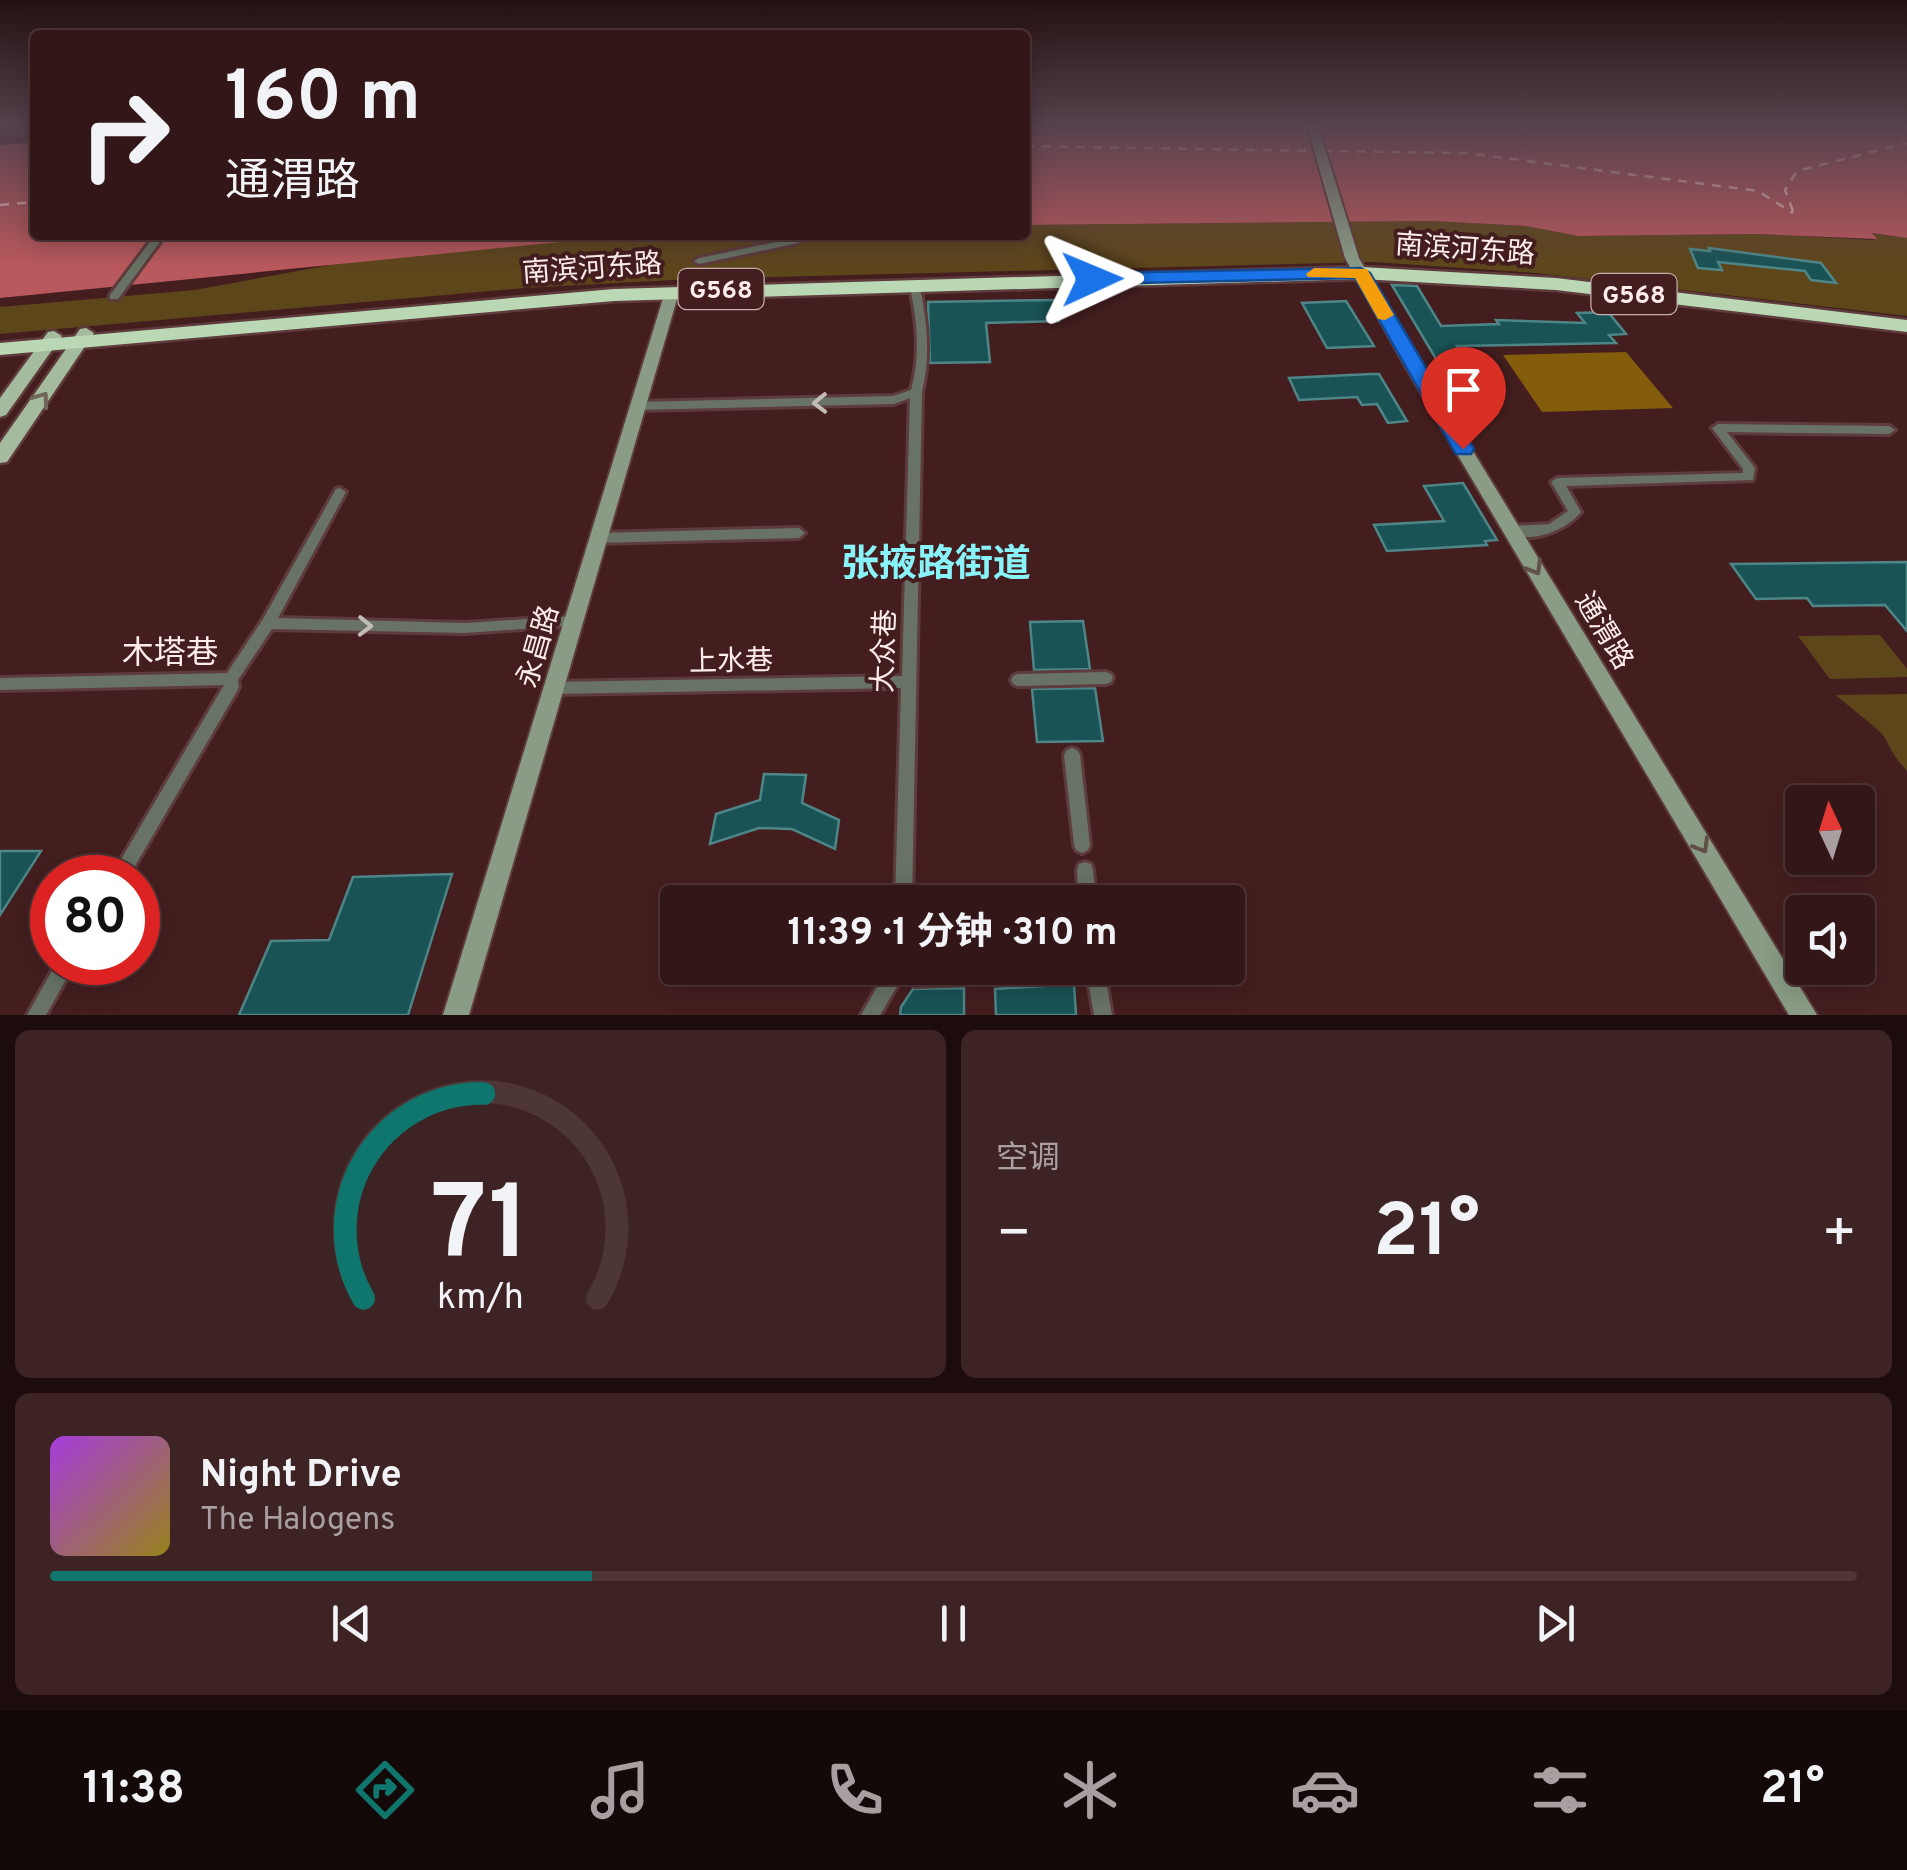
<!DOCTYPE html>
<html lang="zh">
<head>
<meta charset="utf-8">
<style>
  body { margin:0; font-family:Overpass,"Noto Sans SC",sans-serif; background:#3e2324; color:#f1f3f6; height:100vh; display:flex; flex-direction:column; font-size:38px; white-space:nowrap }
  * { box-sizing:border-box; margin:0 }
  p { font-size:32px; color:#a99fa1 }
  .icon { flex:none; width:55px; height:55px; fill:none; stroke:currentColor; stroke-width:2; stroke-linecap:round; stroke-linejoin:round }
  .map { position:relative; height:1015px; overflow:hidden }
  .side { display:flex; flex-direction:column; gap:15px; padding:15px; background:#1c0c0d; flex:1 }
  .side>* { flex:none }
  .guide { position:absolute; left:30px; top:30px; width:1000px; height:210px; border-radius:10px; box-shadow:0 5px 25px #0003,0 0 0 2px #4e3536; background:#331617; color:#f1f3f6; overflow:hidden }
  .needle { width:65px; rotate:356deg }
  .buttons { position:absolute; left:1785px; top:785px; display:grid; gap:20px }
  .buttons a { display:grid; place-items:center; width:90px; height:90px; border-radius:10px; background:#331617; box-shadow:0 5px 25px #0003,0 0 0 2px #4e3536; font-size:50px }
  .speed { position:absolute; left:30px; top:855px; display:flex; gap:20px; font-size:50px; font-weight:700; text-align:center }
  .speed>* { display:grid; place-content:center; width:130px; height:130px; border-radius:50%; background:#331617; box-shadow:0 5px 25px #0003,0 0 0 2px #4e3536; line-height:1 }
  .speed .limit { border:15px solid #d22; background:#fff; color:#111 }
  .pin { position:absolute; display:grid; place-items:center; width:85px; height:85px; color:#fff; margin:-102px -42px; border-radius:50% 50% 50% 0; rotate:-45deg; box-shadow:0 0 10px #0007 }
  .pin .icon { rotate:45deg }
  .me { position:absolute; width:110px; margin:-55px; rotate:89deg; stroke-linejoin:round; filter:drop-shadow(0 0 8px #0008) }
  .turn { display:flex; align-items:center; gap:35px; height:210px; padding:0 30px; font-size:45px }
  .turn .icon { width:130px; height:130px; stroke-width:2.5 }
  .turn b { display:block; font-size:70px; line-height:85px }
  .big { font-size:75px; font-weight:700; line-height:1.1 }
  .side .widget { flex:1; display:flex; flex-direction:column; justify-content:center; gap:15px; min-width:0; padding:0 35px; border-radius:15px; background:#3e2324 }
  .side .dial { align-items:center; gap:0 }
  .dial svg { height:260px; overflow:visible; fill:none; stroke:#4e3536; stroke-width:7; stroke-linecap:round; text-anchor:middle }
  .dial text { fill:#f1f3f6; stroke:none }
  .song { display:flex; align-items:center; gap:30px }
  .cover { width:120px; height:120px; border-radius:15px; background:linear-gradient(135deg,hsl(280 70% 55%),hsl(50 70% 35%)) }
  .played { height:10px; border-radius:5px; background:linear-gradient(90deg,#0f766e 30%,#4e3536 30%) }
  .keys { display:flex; justify-content:space-around; direction:ltr }
  .heat { display:flex; justify-content:space-between; align-items:center; font-size:55px; direction:ltr }
  .side .tiles { flex:1; display:grid; gap:15px; grid-template-columns:1fr 1fr }
  .widget:last-child { grid-column:span 2 }
  .trip { position:absolute; left:660px; top:885px; width:585px; height:100px; border-radius:10px; background:#331617; box-shadow:0 5px 25px #0003,0 0 0 2px #4e3536; font-weight:700; line-height:100px; text-align:center }
  .tab-bar { display:flex; height:160px; justify-content:space-around; align-items:center; background:#140909; color:#a99fa1 }
  .tab-bar .icon { width:70px; height:70px }
  .tab-bar .on { color:#0f766e }
  .tab-bar b { font-size:45px; color:#f1f3f6 }
  .map>svg:first-child { display:block }
</style>
</head>
<body>
<div class="map">
<svg width="1907" height="1015" viewBox="0 0 1907 1015">
  <rect width="100%" height="100%" fill="#441e1f"/>
  <g fill="#5e461b">
    <polygon points="1432,221 1526,226 1578,236 1758,234 1873,240 1876,239 1870,233 1907,238 1907,316 1536,273 1373,262 692,279 524,288 0,334 0,307 195,290 352,261 630,235 1025,235 1025,225"/>
    <polygon points="1880,635 1907,669 1907,677 1830,679 1798,636"/>
    <path d="M1907,694V771C1896,759 1892,752 1885,738C1881,730 1845,704 1836,695Z"/>
  </g>
  <polygon fill="#835d0c" points="1626,352 1673,408 1542,412 1503,355"/>
  <g fill="#ba595d">
    <polygon points="1025,126 1907,126 1907,238 1872,233 1877,239 1757,234 1578,236 1526,226 1432,221 1025,225"/>
    <polygon points="35,142 35,235 630,235 0,298 0,145"/>
  </g>
  <g fill="none" stroke-linecap="round" stroke-linejoin="round">
    <g stroke="#f0baba" stroke-width="2.5" stroke-dasharray="9 8" stroke-linecap="butt">
      <polyline points="1025,146 1315,151"/>
      <polyline points="1323,151 1467,153 1758,191 1793,213"/>
      <polyline points="0,205 35,202"/>
      <polyline points="1793,211 1785,190 1797,171 1907,143"/>
    </g>
  </g>
  <g fill="#195356" stroke="#4e8688" stroke-width="2.5">
    <polygon points="1709,248 1821,263 1836,283 1811,280 1805,271 1718,262 1722,270 1698,268 1690,249 1710,251"/>
    <polygon points="1392,285 1417,286 1441,326 1499,324 1496,320 1585,323 1577,313 1608,312 1626,334 1609,335 1616,343 1457,346 1474,374 1445,374"/>
    <polygon points="1055,300 1059,321 986,323 990,362 930,363 928,302"/>
    <polygon points="1346,301 1374,346 1327,348 1302,303"/>
    <polygon points="1371,374 1379,374 1407,421 1388,423 1377,404 1362,405 1357,397 1299,400 1289,378"/>
    <polygon points="1463,483 1497,540 1485,541 1487,545 1387,551 1374,525 1444,521 1424,486"/>
    <polygon points="1907,562 1907,631 1885,605 1813,606 1807,598 1756,599 1731,564"/>
    <polygon points="1083,621 1090,669 1034,670 1030,622"/>
    <polygon points="1095,688 1103,741 1037,742 1032,689"/>
    <polygon points="764,774 806,775 802,803 839,820 835,849 792,829 759,828 710,844 716,814 760,800"/>
    <polygon points="0,851 41,851 0,915"/>
    <polygon points="452,874 408,1015 239,1015 271,941 329,940 353,877"/>
    <polygon points="1074,984 1076,1015 996,1015 995,989"/>
    <polygon points="964,988 964,1015 900,1015 901,1007 913,989"/>
  </g>
  <g fill="none" stroke-linecap="round" stroke-linejoin="round">
    <g stroke="#5e3b3c" stroke-width="6">
      <g id="street">
        <polygon points="155,235 165,235 118,299 110,299 110,295"/>
        <polygon points="795,238 800,241 798,243 699,264 694,261 699,258"/>
        <path d="M914,280L919,283C927,320 931,355 922,392L912,902H895L901,688L553,694L548,692L546,688L548,684L553,682L902,676L910,398L894,404L637,410L631,406L637,402L893,396L911,390C921,354 917,319 909,283Z"/>
        <path d="M1718,424L1889,426L1895,430L1889,434L1727,432L1755,468L1753,480L1566,486L1581,512C1566,531 1527,546 1507,531L1513,526L1549,524L1568,511L1551,482L1557,478L1743,473V469L1712,428Z"/>
        <polygon points="340,488 346,492 278,618 465,623 573,616 578,617 580,621 578,625 465,633 272,629 238,680 239,687 237,691 128,878 110,878 224,685 0,690 0,678 227,673 263,619 336,489"/>
        <polygon points="799,528 805,533 799,538 598,543 593,541 592,538 593,535 598,533"/>
        <polygon points="1106,672 1111,674 1113,678 1111,682 1106,684 1018,686 1013,684 1011,680 1013,676 1018,674"/>
        <polygon points="1072,748 1077,750 1080,755 1090,845 1088,850 1082,853 1076,850 1074,845 1064,755 1067,750"/>
        <polygon points="1085,862 1091,864 1093,870 1096,902 1079,902 1077,870 1079,864"/>
        <polygon points="57,962 76,962 46,1015 27,1015"/>
        <polygon points="888,968 1104,968 1112,1015 1094,1015 1088,980 915,986 902,978 880,1015 861,1015"/>
      </g>
    </g>
    <g stroke="#5e3b3c" stroke-width="4">
      <g id="secondary">
        <polygon points="1307,126 1318,126 1359,258 1421,366 1817,1015 1789,1015 1405,366 1345,258"/>
        <polygon points="672,288 679,292 469,1015 443,1015 665,292"/>
      </g>
    </g>
    <g stroke="#5e3b3c" stroke-width="5">
      <g id="primary">
        <polygon points="86,328 94,333 7,462 0,463 0,443 80,329"/>
        <polygon points="54,331 62,336 6,415 0,417 0,398 48,332"/>
      </g>
    </g>
    <g stroke="#5e3b3c" stroke-width="5">
      <polygon id="highway" points="1361,267 1556,278 1907,320 1907,332 1556,290 1361,279 614,301 0,355 0,343 614,289"/>
    </g>
    <use href="#street" fill="#687365" fill-rule="evenodd"/>
    <use href="#secondary" fill="#8a9c85" fill-rule="evenodd"/>
    <use href="#primary" fill="#a4bc9d" fill-rule="evenodd"/>
    <use href="#highway" fill="#bbd8b4" fill-rule="evenodd"/>
  </g>
  <defs><path id="oneway-chevron" d="M-2-3.5L2.5 0L-2 3.5" fill="none" stroke-width="1.6" stroke-linecap="round" stroke-linejoin="round" transform="scale(2.5)"/></defs>
  <use stroke="#6f6558" href="#oneway-chevron" transform="translate(42 399) rotate(-54)"/>
  <g stroke="#c1bcb5">
    <use href="#oneway-chevron" transform="translate(820 403) rotate(179)"/>
    <use href="#oneway-chevron" transform="translate(365 626) rotate(1)"/>
  </g>
  <g stroke="#605048">
    <use href="#oneway-chevron" transform="translate(1535 568) rotate(59)"/>
    <use href="#oneway-chevron" transform="translate(1702 846) rotate(59)"/>
  </g>
  <linearGradient id="sky" x2="0" y2="1"><stop stop-color="#251011"/><stop offset="0.47" stop-color="#56414d"/><stop offset="1" stop-color="#56414d" stop-opacity="0"/></linearGradient>
  <rect width="1907" height="268" fill="url(#sky)"/>
  <polygon fill="#1a73e8" stroke="#114b97" stroke-width="2.5" points="1361,268 1370,273 1474,449 1471,454 1456,454 1355,278 1092,284 1083,279 1092,273"/>
  <polygon fill="#f59e0b" points="1314,268 1367,269 1394,315 1385,320 1378,319 1355,278 1308,277 1306,274"/>
  <g text-anchor="middle" stroke-width="8" stroke-linejoin="round" paint-order="stroke">
    <g fill="#441e1f" stroke="#c5aeae" stroke-width="2.5">
      <rect x="678.5" y="269" width="85" height="40" rx="8"/>
      <rect x="1591.5" y="274" width="85" height="40" rx="8"/>
    </g>
    <g font-size="25" font-weight="bold" fill="#fceceb">
      <text x="721" y="298">G568</text>
      <text x="1634" y="303">G568</text>
    </g>
    <g font-size="28" fill="#fceceb" stroke="#441e1f">
      <text transform="translate(1465 248) rotate(4)" y="10">南滨河东路</text>
      <text transform="translate(592 267) rotate(-4)" y="10">南滨河东路</text>
      <text transform="translate(1605 630) rotate(59)" y="10">通渭路</text>
      <text transform="translate(537 646) rotate(-74)" y="10">永昌路</text>
      <text transform="translate(883 651) rotate(-88)" y="10">大众巷</text>
      <text transform="translate(731 660) rotate(-1)" y="10">上水巷</text>
    </g>
    <g font-size="32" fill="#fceceb" stroke="#441e1f">
      <text x="170" y="663">木塔巷</text>
    </g>
    <g font-size="38" font-weight="bold" fill="#88f4f9" stroke="#441e1f">
      <text x="936" y="576">张掖路街道</text>
    </g>
  </g>
</svg>
<div class="buttons">
<a><svg class="needle" viewBox="-14 -14 28 28"><path d="M0-13l5 13h-10z" fill="#e53935"/><path d="M0 13l5-13h-10z" fill="#a99fa1"/></svg></a>
<a><svg class="icon" aria-label="sound" viewBox="0 0 24 24"><path d="M4 9h4l5-4v14l-5-4H4zM17 9q2 3 0 6"/></svg></a>
</div>
<div class="speed"><div class="limit">80</div></div>
<div class="pin" style="left:1463px;top:449px;background:#d93025"><svg class="icon" aria-label="arrive" viewBox="0 0 24 24"><path d="M6 21V4h12l-3 4 3 4H6"/></svg></div>
<svg class="me" style="left:1092px;top:279px" viewBox="-20 -20 40 40"><path d="M0-17L14 15 0 8-14 15z" fill="#1a73e8" stroke="#fff" stroke-width="4"/></svg>
<div class="trip">11:39 · 1 分钟 · 310 m</div>
<div class="guide">
<div class="turn"><svg class="icon" aria-label="right" viewBox="0 0 24 24"><path d="M7 20v-9h11M14 6l5 5-5 5"/></svg><div><b>160 m</b>通渭路</div></div>
</div>
</div>
<section class="side">
<div class="tiles">
<div class="widget dial"><svg viewBox="0 0 100 80">
<path d="M14 69A42 42 0 1 1 86 69"/>
<path d="M14 69A42 42 0 0 1 51 6" stroke="#0f766e"/>
<text x="50" y="56" font-size="32" font-weight="700">71</text>
<text x="50" y="72" font-size="11">km/h</text>
</svg></div>
<div class="widget"><p>空调</p>
<div class="heat"><a>−</a><b class="big">21°</b><a>+</a></div>
</div>
<div class="widget">
<div class="song"><i class="cover"></i><div><b>Night Drive</b><p>The Halogens</p></div></div>
<div class="played"></div>
<div class="keys"><svg class="icon" aria-label="previous" viewBox="0 0 24 24"><path d="M18 5L8 12l10 7zM5 5v14"/></svg><svg class="icon" aria-label="pause" viewBox="0 0 24 24"><path d="M8 5v14M16 5v14"/></svg><svg class="icon" aria-label="next" viewBox="0 0 24 24"><path d="M6 5l10 7-10 7zM19 5v14"/></svg></div>
</div>
</div>
</section>
<nav class="tab-bar">
<b>11:38</b>
<svg class="icon on" aria-label="directions" viewBox="0 0 24 24"><path d="M12 3l9 9-9 9-9-9zM9 14v-3h6M13 9l2 2-2 2"/></svg>
<svg class="icon" aria-label="music" viewBox="0 0 24 24"><path d="M9 18V5l10-2v13"/><circle cx="6" cy="18" r="3"/><circle cx="16" cy="16" r="3"/></svg>
<svg class="icon" aria-label="phone" viewBox="0 0 24 24"><path d="M5 4h4l2 5-3 2q2 4 5 5l2-3 5 2v4C11 20 4 13 5 4z"/></svg>
<svg class="icon" aria-label="climate" viewBox="0 0 24 24"><path d="M12 3v18M4 7l16 10M4 17L20 7"/></svg>
<svg class="icon" aria-label="car" viewBox="0 0 24 24"><path d="M5 17H2v-5l4-1 3-4h7l3 4 3 1v5h-3M9 17h6M6 11h13"/><circle cx="7" cy="17" r="2"/><circle cx="17" cy="17" r="2"/></svg>
<svg class="icon" aria-label="filters" viewBox="0 0 24 24"><path d="M4 7h16M4 17h16"/><circle cx="9" cy="7" r="2"/><circle cx="15" cy="17" r="2"/></svg>
<b>21°</b>
</nav>
</body>
</html>
